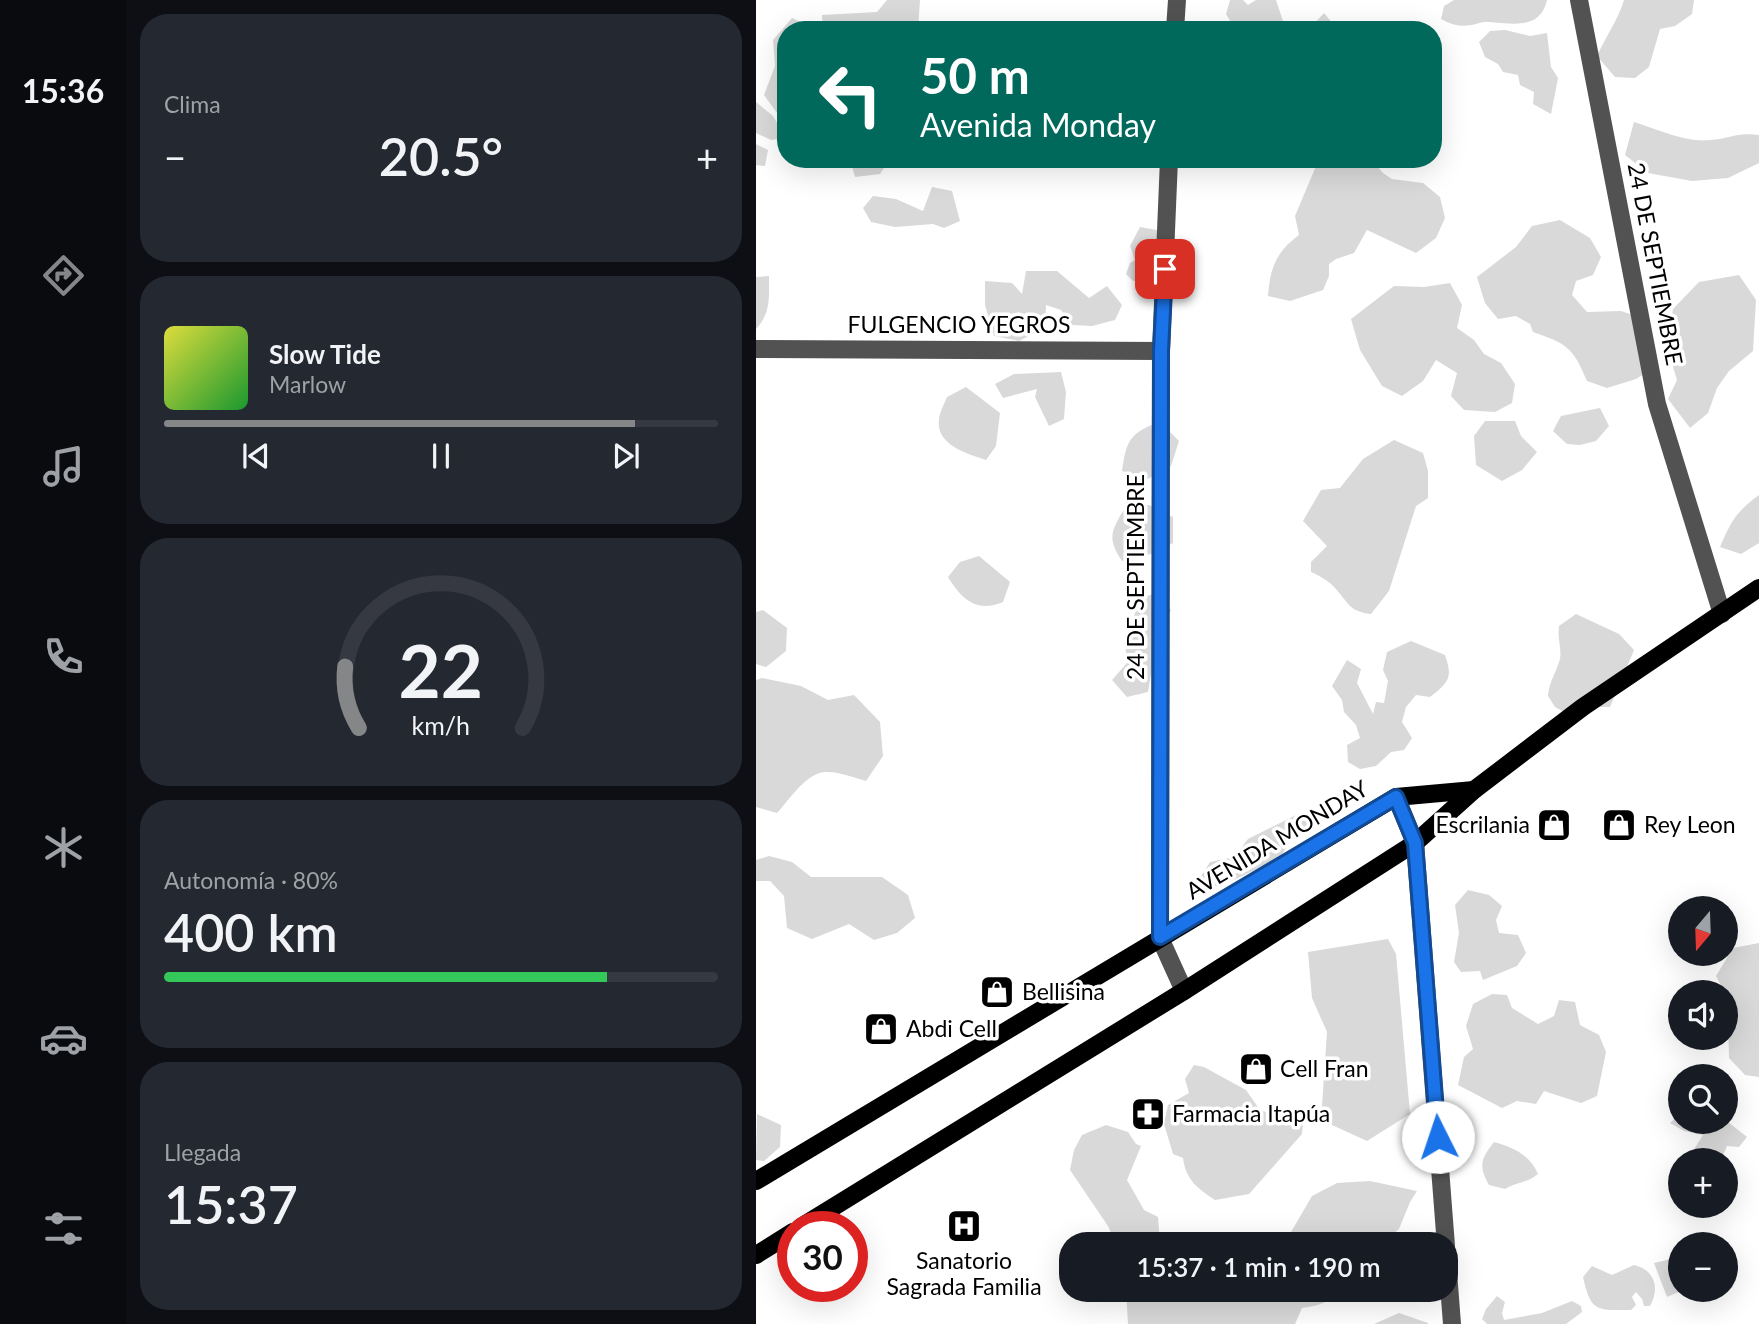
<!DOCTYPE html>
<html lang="es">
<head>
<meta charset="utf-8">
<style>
  body { margin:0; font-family:Lato,sans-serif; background:#242831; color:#f1f3f6; height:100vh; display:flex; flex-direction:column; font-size:26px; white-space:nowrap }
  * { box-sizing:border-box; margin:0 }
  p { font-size:23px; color:#9ea1a6 }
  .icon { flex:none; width:38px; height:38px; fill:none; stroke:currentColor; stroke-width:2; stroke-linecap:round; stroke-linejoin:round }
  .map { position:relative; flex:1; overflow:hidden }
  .sheet { display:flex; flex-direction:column; gap:14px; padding:14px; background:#0d0f14; width:630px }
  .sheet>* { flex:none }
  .guide { position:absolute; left:21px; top:21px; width:665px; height:147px; border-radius:28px; box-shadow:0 7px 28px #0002; background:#00695c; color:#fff; overflow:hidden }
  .needle { width:46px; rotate:199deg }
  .controls { position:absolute; left:912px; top:896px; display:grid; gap:14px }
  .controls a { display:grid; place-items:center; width:70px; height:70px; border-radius:50%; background:#171b24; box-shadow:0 7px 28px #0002; font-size:35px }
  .speed { position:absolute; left:21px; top:1211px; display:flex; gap:14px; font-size:35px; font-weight:700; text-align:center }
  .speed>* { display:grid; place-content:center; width:91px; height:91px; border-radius:50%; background:#171b24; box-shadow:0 7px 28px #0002; line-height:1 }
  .speed .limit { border:10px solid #d22; background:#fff; color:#111 }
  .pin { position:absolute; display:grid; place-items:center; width:60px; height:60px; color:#fff; margin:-30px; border-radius:14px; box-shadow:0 4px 10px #0006 }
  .me { position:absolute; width:77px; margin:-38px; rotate:356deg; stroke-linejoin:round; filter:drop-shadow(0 0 5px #0008) }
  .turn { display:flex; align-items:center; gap:24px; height:147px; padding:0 28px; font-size:32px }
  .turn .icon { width:91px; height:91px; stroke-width:2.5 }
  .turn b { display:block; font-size:49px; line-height:60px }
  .big { font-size:52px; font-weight:600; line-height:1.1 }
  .sheet .widget { flex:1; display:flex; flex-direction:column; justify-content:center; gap:10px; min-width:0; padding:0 24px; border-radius:28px; background:#242831 }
  .sheet .dial { align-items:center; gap:0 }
  .dial svg { height:182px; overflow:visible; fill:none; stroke:#363941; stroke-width:7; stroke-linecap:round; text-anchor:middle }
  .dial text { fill:#f1f3f6; stroke:none }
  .song { display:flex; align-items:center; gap:21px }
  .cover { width:84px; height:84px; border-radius:10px; background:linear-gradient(135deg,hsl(60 70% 55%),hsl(130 70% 35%)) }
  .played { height:7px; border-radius:4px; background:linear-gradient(90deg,#858687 85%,#363941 85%) }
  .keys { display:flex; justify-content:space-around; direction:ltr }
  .heat { display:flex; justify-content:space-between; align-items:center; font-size:38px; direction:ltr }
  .charge { height:10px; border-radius:5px; background:linear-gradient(90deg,#34c759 80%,#363941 0) }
  .trip { position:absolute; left:303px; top:1232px; width:399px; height:70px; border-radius:28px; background:#171b24; box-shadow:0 7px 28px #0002; font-weight:600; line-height:70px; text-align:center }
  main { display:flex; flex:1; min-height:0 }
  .dock { display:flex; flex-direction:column; width:126px; justify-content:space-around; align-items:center; background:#090b0e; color:#9ea1a6 }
  .dock .icon { width:49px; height:49px }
  .dock .active { color:#858687 }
  .dock b { font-size:32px; color:#f1f3f6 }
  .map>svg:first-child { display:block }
</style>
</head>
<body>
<main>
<nav class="dock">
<b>15:36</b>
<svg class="icon active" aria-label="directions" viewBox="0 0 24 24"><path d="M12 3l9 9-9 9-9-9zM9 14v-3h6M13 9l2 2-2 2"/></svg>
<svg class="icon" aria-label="music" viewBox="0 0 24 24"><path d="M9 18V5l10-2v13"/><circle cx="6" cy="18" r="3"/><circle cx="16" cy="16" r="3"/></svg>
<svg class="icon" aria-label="phone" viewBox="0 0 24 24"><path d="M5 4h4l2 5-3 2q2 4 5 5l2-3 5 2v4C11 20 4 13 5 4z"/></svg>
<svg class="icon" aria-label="climate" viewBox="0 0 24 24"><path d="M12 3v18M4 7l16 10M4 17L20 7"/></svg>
<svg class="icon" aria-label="car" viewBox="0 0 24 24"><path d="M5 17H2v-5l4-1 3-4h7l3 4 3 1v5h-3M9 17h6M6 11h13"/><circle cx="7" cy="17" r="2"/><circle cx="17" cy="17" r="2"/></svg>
<svg class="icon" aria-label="filters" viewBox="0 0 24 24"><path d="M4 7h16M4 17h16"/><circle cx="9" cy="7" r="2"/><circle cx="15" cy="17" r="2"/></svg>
</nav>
<section class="sheet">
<div class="widget"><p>Clima</p>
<div class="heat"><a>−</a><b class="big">20.5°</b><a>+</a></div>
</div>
<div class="widget">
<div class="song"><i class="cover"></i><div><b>Slow Tide</b><p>Marlow</p></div></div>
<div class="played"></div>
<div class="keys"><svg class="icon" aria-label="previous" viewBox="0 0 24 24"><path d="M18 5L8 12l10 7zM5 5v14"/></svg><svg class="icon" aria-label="pause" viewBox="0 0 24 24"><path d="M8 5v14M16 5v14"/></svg><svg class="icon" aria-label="next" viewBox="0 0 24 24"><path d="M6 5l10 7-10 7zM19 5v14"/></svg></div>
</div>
<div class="widget dial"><svg viewBox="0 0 100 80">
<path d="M14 69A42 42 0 1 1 86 69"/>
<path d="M14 69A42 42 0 0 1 8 42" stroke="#858687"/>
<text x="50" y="56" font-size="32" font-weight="700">22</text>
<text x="50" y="72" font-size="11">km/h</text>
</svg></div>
<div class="widget"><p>Autonomía · 80%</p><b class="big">400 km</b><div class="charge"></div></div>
<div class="widget"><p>Llegada</p><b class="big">15:37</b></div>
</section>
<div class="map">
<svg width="1003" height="1324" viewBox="0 0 1003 1324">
  <rect width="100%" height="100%" fill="#fff"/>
  <g fill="#d9d9d9">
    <polygon points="131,0 164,0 162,30 67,30 66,15 121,12"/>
    <path d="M474,0H487L492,5L500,0H520L528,24L515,30C502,25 490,30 477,26L470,14Z"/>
    <path d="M698,0H791C784,31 756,23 732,22C727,21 722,24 716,25C703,27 696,25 685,19L688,6Z"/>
    <path d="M868,0H938L936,14L919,26L904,29L893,67L879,78L859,77L841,56C850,36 862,20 868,0Z"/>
    <polygon points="568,13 582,30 556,30 557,25"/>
    <polygon points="36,18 56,27 56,30 30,30 30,122 27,121 8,95 19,66 17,40"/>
    <polygon points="749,30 774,36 791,33 795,67 802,78 795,114 777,104 778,92 764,85 762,75 747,72 742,64 729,57 723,42 734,31"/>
    <polygon points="0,102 17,116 30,138 15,140 0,133"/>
    <path d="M878,122C900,129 931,143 954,140C975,139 979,132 1003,135V163L972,178L936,181L892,173L869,155Z"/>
    <polygon points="0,144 12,150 9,166 0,165"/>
    <polygon points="94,159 134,159 124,174 99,177"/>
    <path d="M563,159H615L627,173L636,179L667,183L684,197L689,218L680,238L660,253L611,230L598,253L580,259L573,264V276L567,290L534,301L512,296C514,268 520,252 543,235L539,216Z"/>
    <polygon points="176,187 196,191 204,221 188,228 177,224 139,227 115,222 107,208 117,196 140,199 167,211"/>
    <path d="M804,220L834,238L845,257L837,275L820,281L816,295L831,312L865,311L877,315L902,365L880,379L851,388L831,381C817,348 812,344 777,332L774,324L760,316L742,319L729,303L721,277L760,247L776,226Z"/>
    <polygon points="384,227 412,232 409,254 399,259 390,257 393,262 406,264 405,276 377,281 370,274 374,263 379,260 374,246"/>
    <polygon points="270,271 301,271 333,298 351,286 366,305 359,320 336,326 316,325 305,310 290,305 289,328 263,341 238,336 229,305 229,281 256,283 266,294"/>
    <polygon points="983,275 1000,300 997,351 973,371 961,388 952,413 934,428 912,399 921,380 911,347 917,309 943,282"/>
    <path d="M13,276C13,297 15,313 0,329V277Z"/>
    <polygon points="694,283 706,305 701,328 718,340 728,354 745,363 759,384 756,403 739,412 708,410 695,396 701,373 680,360 667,381 646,396 626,386 604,350 595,319 638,286 668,287"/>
    <polygon points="305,372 310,392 308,419 293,426 279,397 281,389 247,398 239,384 258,374"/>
    <path d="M210,387L244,413L240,446L230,460C212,454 179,445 183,419C184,412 188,404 191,397Z"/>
    <polygon points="844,408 853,426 840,441 824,445 811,444 797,431 805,416"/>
    <polygon points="729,421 759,421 765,436 781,452 766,470 746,481 720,465 718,436"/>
    <path d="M404,422L423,441L415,466L392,479L366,471C370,441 374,432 404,422Z"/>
    <path d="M638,440L667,453L672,471V498L660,506L633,591L615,614C592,611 593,603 579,588C573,581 564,576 555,572V562L571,546L547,521L565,490L584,488L607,459Z"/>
    <path d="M1003,495V543L985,554L964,547C975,521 980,512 1003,495Z"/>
    <path d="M371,504L393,505L417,517V543L395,554L366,561C349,536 357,529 371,504Z"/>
    <path d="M223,556L254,582L247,602C221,613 206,600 192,577L204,562Z"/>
    <polygon points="401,593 415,610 401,640 392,692 371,697 356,680 371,663 369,643 384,598"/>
    <polygon points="7,610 31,628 30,651 10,667 0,664 0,612"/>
    <path d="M820,614L863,634L878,650L854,707H827L808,712L799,707L792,696C793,682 800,673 804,659C806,650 801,637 803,626Z"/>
    <path d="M655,641L689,655C697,678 693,682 674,697L660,695L650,707L646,722L656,738L648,750L635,752L620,766L604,769L592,762L591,745L604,738L600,725L588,712L586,700L576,686L591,660L605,669L601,683L617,714L620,702L628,703L632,681L627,670L631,652Z"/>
    <path d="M6,678L45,686L72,700L98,695L124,722L127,756L110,781C97,778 75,768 61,774C46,780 32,801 21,813L0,807V680Z"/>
    <polygon points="542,814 569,815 562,824 536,839 523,859 462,887 444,878 454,862 478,857 492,839"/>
    <polygon points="13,856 36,862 55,877 126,877 152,895 159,918 141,933 118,940 93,924 56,939 31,928 28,896 14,881 0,881 0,860"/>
    <polygon points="712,890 733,895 746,906 740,920 743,933 762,935 770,953 761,966 727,980 724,971 705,972 698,962 703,933 699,905"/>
    <polygon points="632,939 640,954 654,1114 611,1141 576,1125 566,1106 571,1032 556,998 552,952"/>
    <polygon points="1003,943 1003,1077 989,1075 973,1058 972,1024 981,1017 960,976 977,948"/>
    <polygon points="736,994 751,995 756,1008 782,1024 798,1016 803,1000 819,1002 824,1025 843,1035 850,1052 841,1096 825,1103 788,1091 780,1104 761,1101 746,1108 702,1085 708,1057 717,1049 710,1026 717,1004"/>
    <path d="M438,1065L448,1067L490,1090L504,1110L547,1124L546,1134L493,1194L459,1200C441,1188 430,1180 427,1158L417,1154L408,1124L412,1105L433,1093L429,1079Z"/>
    <polygon points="1,1114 25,1125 24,1147 8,1161 0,1160"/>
    <polygon points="924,1114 924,1122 972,1122 991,1137 983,1147 971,1146 965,1160 927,1160 935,1154 947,1135 928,1131 914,1123"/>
    <polygon points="350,1125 372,1132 380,1144 385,1146 371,1180 388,1210 402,1217 404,1244 360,1244 352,1226 314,1170 318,1150 326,1135"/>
    <path d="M738,1142C757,1147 774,1155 782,1174C771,1183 761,1182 749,1189L733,1185C722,1165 725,1159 738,1142Z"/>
    <polygon points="614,1181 661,1191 654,1202 643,1229 625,1244 517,1244 535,1232 556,1196 581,1183"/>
    <polygon points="924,1257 924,1290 959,1290 950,1302 927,1290 911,1297 898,1263"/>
    <path d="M878,1265C899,1270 904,1288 894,1306H888L886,1299L880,1292L876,1297L880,1305L875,1310C841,1310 835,1313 827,1277L836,1266L856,1275Z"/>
    <path d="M370,1290H580C574,1304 560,1306 546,1308L539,1324H372Z"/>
    <polygon points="741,1296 749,1302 746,1313 748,1320 786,1313 816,1301 825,1306 826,1312 810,1324 731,1324 726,1319 730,1309"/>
    <polygon points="643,1313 672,1323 672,1324 618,1324"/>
  </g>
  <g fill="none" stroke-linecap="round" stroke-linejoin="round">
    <g stroke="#525252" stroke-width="18">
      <polyline points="823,0 901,404 966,614"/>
      <polyline points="419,30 421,0"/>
      <polyline points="413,159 405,351 404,938 428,991"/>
      <polyline points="0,349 405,351"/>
      <polyline points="640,797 659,843 696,1324"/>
    </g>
    <g stroke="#000" stroke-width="18">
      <polyline points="0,1181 640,797 718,790"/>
      <polyline points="45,1227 428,991 659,843 718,790 827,707 1003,588"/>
      <polyline points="0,1255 37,1232"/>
    </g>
  </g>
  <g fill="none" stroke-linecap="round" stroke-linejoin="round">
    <g stroke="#114b97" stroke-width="18">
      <polyline id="route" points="409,269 405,351 404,937 640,797 659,843 682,1137"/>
    </g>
    <use href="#route" stroke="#1a73e8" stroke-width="12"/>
  </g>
  <defs>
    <g id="shop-square" transform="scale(1.75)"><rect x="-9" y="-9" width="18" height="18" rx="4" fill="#000" stroke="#fff"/><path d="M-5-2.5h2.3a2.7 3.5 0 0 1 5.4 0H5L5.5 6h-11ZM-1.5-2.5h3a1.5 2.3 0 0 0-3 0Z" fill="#fff"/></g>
    <g id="pharmacy-square" transform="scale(1.75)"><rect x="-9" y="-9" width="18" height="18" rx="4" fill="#000" stroke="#fff"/><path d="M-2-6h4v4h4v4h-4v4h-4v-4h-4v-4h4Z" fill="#fff"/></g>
    <g id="hospital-square" transform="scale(1.75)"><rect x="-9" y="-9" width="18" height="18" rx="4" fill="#000" stroke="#fff"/><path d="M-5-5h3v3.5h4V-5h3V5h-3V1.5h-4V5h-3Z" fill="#fff"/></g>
  </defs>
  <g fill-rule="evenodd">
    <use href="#shop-square" x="798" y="825"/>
    <use href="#shop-square" x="863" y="825"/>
    <use href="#shop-square" x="241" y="992"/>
    <use href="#shop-square" x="125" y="1029"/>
    <use href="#shop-square" x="500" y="1069"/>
    <use href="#pharmacy-square" x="392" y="1114"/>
    <use href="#hospital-square" x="208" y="1226"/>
  </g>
  <g text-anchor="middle" stroke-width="7" stroke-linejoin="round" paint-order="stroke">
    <g font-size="23" fill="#000" stroke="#fff">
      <text transform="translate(899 264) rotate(79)" y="8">24 DE SEPTIEMBRE</text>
      <text x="203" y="333">FULGENCIO YEGROS</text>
      <text transform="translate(380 577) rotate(-90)" y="8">24 DE SEPTIEMBRE</text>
      <text transform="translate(521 840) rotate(-31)" y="8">AVENIDA MONDAY</text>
    </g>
    <g font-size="23" fill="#000" stroke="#fff" text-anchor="start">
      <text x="774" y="833" text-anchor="end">Escrilania</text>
      <text x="888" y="833">Rey Leon</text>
      <text x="266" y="1000">Bellisina</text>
      <text x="150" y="1037">Abdi Cell</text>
      <text x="524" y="1077">Cell Fran</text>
      <text x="416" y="1122">Farmacia Itapúa</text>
      <text x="208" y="1269" text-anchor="middle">Sanatorio<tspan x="208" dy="26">Sagrada Familia</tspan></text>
    </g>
  </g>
</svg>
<div class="controls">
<a><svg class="needle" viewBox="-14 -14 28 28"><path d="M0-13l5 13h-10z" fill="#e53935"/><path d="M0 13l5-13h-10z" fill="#9ea1a6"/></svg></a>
<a><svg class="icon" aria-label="sound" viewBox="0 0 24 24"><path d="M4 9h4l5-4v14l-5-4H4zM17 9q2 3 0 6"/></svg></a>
<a><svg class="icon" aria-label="search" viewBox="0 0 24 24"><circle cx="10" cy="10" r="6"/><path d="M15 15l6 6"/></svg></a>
<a>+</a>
<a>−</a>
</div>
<div class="speed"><div class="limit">30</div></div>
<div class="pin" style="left:409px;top:269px;background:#d93025"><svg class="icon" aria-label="arrive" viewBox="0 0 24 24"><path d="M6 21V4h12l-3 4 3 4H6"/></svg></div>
<svg class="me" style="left:682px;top:1137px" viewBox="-20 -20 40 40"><circle r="19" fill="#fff"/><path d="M0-13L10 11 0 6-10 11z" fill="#1a73e8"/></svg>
<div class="trip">15:37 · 1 min · 190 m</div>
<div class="guide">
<div class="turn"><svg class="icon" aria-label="left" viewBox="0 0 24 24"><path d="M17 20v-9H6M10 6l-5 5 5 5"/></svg><div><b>50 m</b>Avenida Monday</div></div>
</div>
</div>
</main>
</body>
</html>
